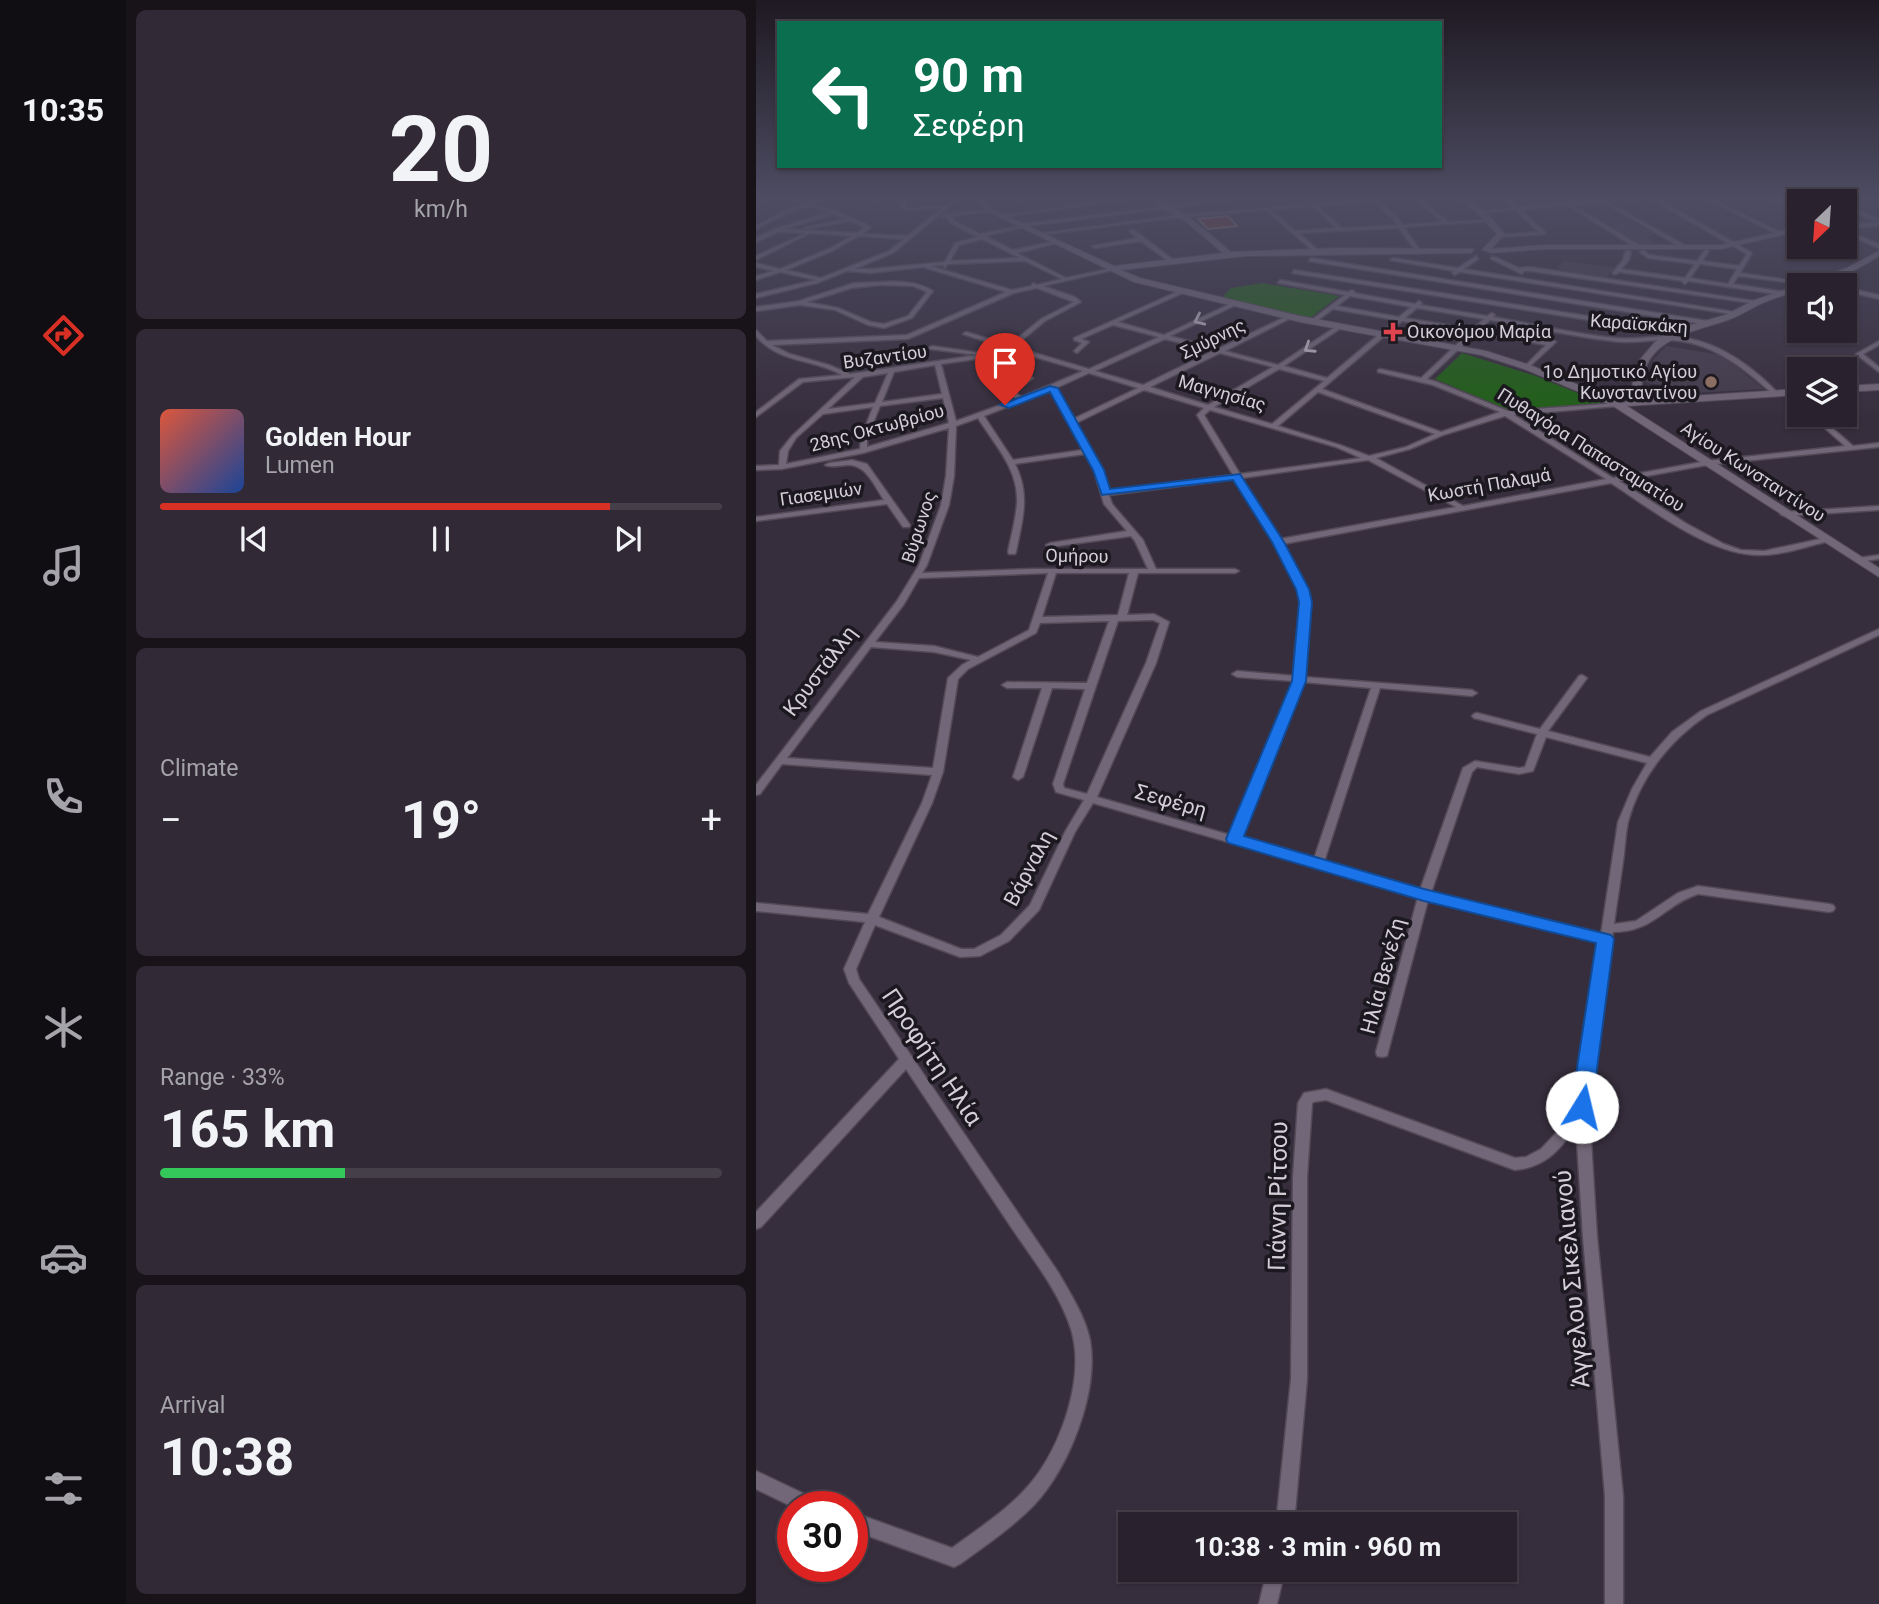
<!DOCTYPE html>
<html lang="en">
<head>
<meta charset="utf-8">
<style>
  body { margin:0; font-family:Roboto,sans-serif; background:#312a36; color:#f1f3f6; height:100vh; display:flex; flex-direction:column; font-size:26px; white-space:nowrap }
  * { box-sizing:border-box; margin:0 }
  p { font-size:23px; color:#a5a4aa }
  .icon { flex:none; width:38px; height:38px; fill:none; stroke:currentColor; stroke-width:2; stroke-linecap:round; stroke-linejoin:round }
  .map { position:relative; flex:1; overflow:hidden }
  .details { display:flex; flex-direction:column; gap:10px; padding:10px; background:#171319; width:630px }
  .details>* { flex:none }
  .hud { position:absolute; left:21px; top:21px; width:665px; height:147px; border-radius:0px; box-shadow:0 2px 5px #0004,0 0 0 2px #453f4a; background:#0b6e4f; color:#fff; overflow:hidden }
  .needle { width:46px; rotate:205deg }
  .tools { position:absolute; left:1031px; top:189px; display:grid; gap:14px }
  .tools a { display:grid; place-items:center; width:70px; height:70px; border-radius:0px; background:#29222e; box-shadow:0 2px 5px #0004,0 0 0 2px #453f4a; font-size:35px }
  .speed { position:absolute; left:21px; top:1491px; display:flex; gap:14px; font-size:35px; font-weight:700; text-align:center }
  .speed>* { display:grid; place-content:center; width:91px; height:91px; border-radius:50%; background:#29222e; box-shadow:0 2px 5px #0004,0 0 0 2px #453f4a; line-height:1 }
  .speed .limit { border:10px solid #d22; background:#fff; color:#111 }
  .pin { position:absolute; display:grid; place-items:center; width:60px; height:60px; color:#fff; margin:-72px -30px; border-radius:50% 50% 50% 0; rotate:-45deg; box-shadow:0 0 7px #0007 }
  .pin .icon { rotate:45deg }
  .me { position:absolute; width:77px; margin:-38px; rotate:9deg; stroke-linejoin:round; filter:drop-shadow(0 0 5px #0008) }
  .turn { display:flex; align-items:center; gap:24px; height:147px; padding:0 21px; font-size:32px }
  .turn .icon { width:91px; height:91px; stroke-width:2.5 }
  .turn b { display:block; font-size:49px; line-height:60px }
  .big { font-size:52px; font-weight:700; line-height:1.1 }
  .details .tile { flex:1; display:flex; flex-direction:column; justify-content:center; gap:10px; min-width:0; padding:0 24px; border-radius:10px; background:#312a36 }
  .details .dial { align-items:center; gap:0 }
  .dial b { font-size:91px; line-height:1 }
  .song { display:flex; align-items:center; gap:21px }
  .cover { width:84px; height:84px; border-radius:10px; background:linear-gradient(135deg,hsl(10 70% 55%),hsl(220 70% 35%)) }
  .played { height:7px; border-radius:4px; background:linear-gradient(90deg,#d93025 80%,#453f4a 80%) }
  .keys { display:flex; justify-content:space-around; direction:ltr }
  .heat { display:flex; justify-content:space-between; align-items:center; font-size:38px; direction:ltr }
  .charge { height:10px; border-radius:5px; background:linear-gradient(90deg,#34c759 33%,#453f4a 0) }
  .trip { position:absolute; left:362px; top:1512px; width:399px; height:70px; border-radius:0px; background:#29222e; box-shadow:0 2px 5px #0004,0 0 0 2px #453f4a; font-weight:700; line-height:70px; text-align:center }
  main { display:flex; flex:1; min-height:0 }
  .tab-bar { display:flex; flex-direction:column; width:126px; justify-content:space-around; align-items:center; background:#100e12; color:#a5a4aa }
  .tab-bar .icon { width:49px; height:49px }
  .tab-bar .on { color:#d93025 }
  .tab-bar b { font-size:32px; color:#f1f3f6 }
  .map>svg:first-child { display:block }
</style>
</head>
<body>
<main>
<nav class="tab-bar">
<b>10:35</b>
<svg class="icon on" aria-label="directions" viewBox="0 0 24 24"><path d="M12 3l9 9-9 9-9-9zM9 14v-3h6M13 9l2 2-2 2"/></svg>
<svg class="icon" aria-label="music" viewBox="0 0 24 24"><path d="M9 18V5l10-2v13"/><circle cx="6" cy="18" r="3"/><circle cx="16" cy="16" r="3"/></svg>
<svg class="icon" aria-label="phone" viewBox="0 0 24 24"><path d="M5 4h4l2 5-3 2q2 4 5 5l2-3 5 2v4C11 20 4 13 5 4z"/></svg>
<svg class="icon" aria-label="climate" viewBox="0 0 24 24"><path d="M12 3v18M4 7l16 10M4 17L20 7"/></svg>
<svg class="icon" aria-label="car" viewBox="0 0 24 24"><path d="M5 17H2v-5l4-1 3-4h7l3 4 3 1v5h-3M9 17h6M6 11h13"/><circle cx="7" cy="17" r="2"/><circle cx="17" cy="17" r="2"/></svg>
<svg class="icon" aria-label="filters" viewBox="0 0 24 24"><path d="M4 7h16M4 17h16"/><circle cx="9" cy="7" r="2"/><circle cx="15" cy="17" r="2"/></svg>
</nav>
<section class="details">
<div class="tile dial"><b>20</b><p>km/h</p></div>
<div class="tile">
<div class="song"><i class="cover"></i><div><b>Golden Hour</b><p>Lumen</p></div></div>
<div class="played"></div>
<div class="keys"><svg class="icon" aria-label="previous" viewBox="0 0 24 24"><path d="M18 5L8 12l10 7zM5 5v14"/></svg><svg class="icon" aria-label="pause" viewBox="0 0 24 24"><path d="M8 5v14M16 5v14"/></svg><svg class="icon" aria-label="next" viewBox="0 0 24 24"><path d="M6 5l10 7-10 7zM19 5v14"/></svg></div>
</div>
<div class="tile"><p>Climate</p>
<div class="heat"><a>−</a><b class="big">19°</b><a>+</a></div>
</div>
<div class="tile"><p>Range · 33%</p><b class="big">165 km</b><div class="charge"></div></div>
<div class="tile"><p>Arrival</p><b class="big">10:38</b></div>
</section>
<div class="map">
<svg width="1123" height="1604" viewBox="0 0 1123 1604">
  <rect width="100%" height="100%" fill="#372e3d"/>
  <g fill="#443c4c">
    <polygon points="879,223 900,235 889,237 905,246 883,246 850,226"/>
    <polygon points="808,261 859,268 849,278 814,273 801,268"/>
    <polygon points="910,346 966,355 1008,389 920,394 914,386 890,383 898,367 897,360"/>
  </g>
  <g fill="#206016">
    <polygon points="507,283 583,296 554,318 465,299 475,288"/>
    <polygon points="706,353 780,376 848,404 753,410 679,379"/>
  </g>
  <polygon fill="#842e17" stroke="#9b857f" stroke-width="2" points="472,216 481,226 452,229 442,219"/>
  <g fill="none" stroke-linecap="round" stroke-linejoin="round">
    <g stroke="#524a56" stroke-width="3">
      <g id="street">
        <polygon points="14,196 20,196 0,202 0,200"/>
        <path d="M26,196C36,196 46,203 56,202C64,201 71,196 80,196L58,204L80,211L114,226V228L106,234L151,236L186,208L149,210L144,207L145,202H149L150,208L189,206L202,196H206L137,253L98,269H115L189,262L199,243L222,237L194,223L190,217H185L187,215L235,209L233,211L195,216L198,221L224,234L265,226L267,224L469,199L467,201L272,226L229,236L257,250L301,241V243L261,253L310,278L357,268V270L287,286L319,297L325,302L289,321L258,347L333,369L403,337L357,325L325,339L333,342L321,353L318,351L326,343L318,340V338L427,289L430,291L429,292L362,322L408,335L476,303H480V305L414,336L462,349L531,316H535V318L469,351L522,365L581,326H585V328L528,366L571,378L640,320L577,309L558,323H554V321L589,295L522,283L524,280L592,292L596,290L599,292L598,293L659,304L663,301L666,303L664,305L731,316L736,313L739,315L737,317C778,324 819,334 860,338C878,340 896,336 914,336C957,338 993,363 1022,393L1017,394C985,366 954,340 909,340C892,340 874,344 856,341C815,336 774,327 734,320L723,330L793,342L797,340L800,342L771,369L769,368V366L790,345L720,333L671,379L681,382L752,411L863,403V405L861,406L758,415L857,478L951,461L1089,446L1054,415H1061L1097,446L1123,443V447L951,465L863,481L931,524L968,544L985,550L1008,551L1069,538L1073,540L1069,542C1049,547 1026,555 1005,555C954,556 897,510 855,483L527,544L551,589L554,602L549,651L548,677L716,690L721,693L716,696L624,688L568,862L664,890L707,768L719,761L763,768L769,767L781,734L718,718L716,716L718,714L721,713L784,729L823,676L826,675L831,678L792,731L894,757L916,732L945,711L1123,629V635L951,715C914,740 884,777 872,822C870,832 869,843 868,854C865,877 861,901 858,924L880,921L922,893L942,886L1073,904L1077,905L1079,908L1077,911L1073,912L942,894C908,905 898,932 857,932L833,1107L841,1237L867,1496V1604H849V1496L827,1237L820,1126C804,1150 790,1167 759,1170L570,1100L557,1102L556,1104L551,1177V1379L538,1524H520L535,1379L537,1177L542,1103L548,1093L570,1089L759,1158L770,1157L785,1149L801,1132L819,1105L844,942L672,900L632,1052L631,1056L626,1057L621,1056L620,1052L662,897L337,803L319,832L283,910L253,941L224,956L204,957L119,925L100,969L103,979L302,1272C314,1293 329,1316 334,1340C343,1391 314,1466 279,1504C257,1527 230,1545 204,1564L198,1567L96,1530V1512L196,1548C223,1528 252,1510 274,1484C305,1447 330,1377 315,1329C303,1291 275,1257 253,1224C219,1172 184,1121 150,1069L5,1227L0,1229V1212L143,1059L93,983L88,969L109,922L0,911V903L112,914L166,803L176,775L26,764L4,794L0,795V785L141,601L163,565L185,505L190,476L193,428L107,453L26,469L0,470V466L23,465L24,451L36,436L99,377L47,382L0,417V412L43,379L86,375C56,358 24,364 0,336V330L11,341L151,335L250,292L167,267L115,273L91,271L61,283L0,298V294L60,280L24,272L0,280V276L18,271L0,267V263L24,269L73,249L96,236L54,233L0,260V256L50,233L22,232L0,242V238L19,229L73,212L54,206L32,213L0,229V226L28,211L49,204ZM78,214L91,219L47,228L49,229L95,221L109,227L101,233L29,229ZM103,236L148,239L133,251L65,278L30,270L76,251ZM226,239L264,258L194,261L203,245ZM269,261L306,279L281,285L277,283L275,286L256,290L174,266L187,265L189,268L192,264ZM281,288L318,302L285,319L253,345L210,332L207,334L250,348L232,354L176,346L173,348L174,349L222,355L94,374L73,365L34,354L16,345L152,339L258,293ZM594,296L655,307L643,317L581,306ZM661,308L728,319L717,329L649,318ZM646,321L714,332L665,378L624,369L622,370V372L677,385L744,412L685,432L566,389ZM409,339L457,351L387,385L339,371ZM255,350L327,371L266,397L258,392L277,378L272,377L250,392L261,399L200,421L185,364L241,356ZM464,353L517,367L452,405L394,387ZM179,365L186,394L126,402L138,372ZM523,369L568,381L516,424L458,407ZM132,373L119,403L72,409L107,377ZM333,373L382,388L317,419L300,388ZM295,390L327,450L257,460L228,416ZM388,390L448,408L441,415L477,475L352,491L346,470L320,423ZM562,392L679,434L650,447L613,456L584,445L522,426ZM187,398L193,423L111,447V438L124,406ZM117,407L105,438L104,449L30,464L32,451L40,438L67,414ZM454,410L580,447L605,458L484,474L448,415ZM749,416L850,479L707,506L620,458L654,449L687,435ZM222,418C238,444 263,469 261,503C260,519 255,536 252,552L253,554H259L260,552C266,520 275,496 259,464L329,454L338,470L348,504L371,531L294,543L290,545L294,547L375,536L379,541L392,569H276L166,573L171,565L193,505L198,476L200,426ZM612,460L700,507L524,539L486,478ZM479,479L518,542L543,589L546,602L539,651V676L481,671L476,674L481,677L538,681L474,835L341,797L400,663L413,622L398,614L371,615L382,573H479L483,571L479,569H400L387,540L356,504L353,495ZM292,573L273,630L222,657L178,646L119,642L148,604L163,578ZM300,573H373L362,615L286,617ZM397,620L404,623L390,663L331,794L308,788L307,784L362,621ZM353,621L331,683L251,682L246,685L251,688H286L257,777L262,780L267,777L296,688L329,689L297,784L300,792L328,800L309,832L274,905L245,935L218,949H205L123,917L176,803L187,772L202,679L212,669L280,633L284,623ZM115,647L178,652L215,660L206,665L192,678L177,768L31,758ZM547,682L615,688L558,859L484,838ZM790,737L891,763L876,789L862,822L845,934L675,893L716,772L721,767L763,774L777,771Z"/>
        <polygon points="110,196 115,196 123,201 119,202"/>
        <polygon points="382,196 392,196 247,217 245,216"/>
        <polygon points="431,196 442,196 397,202 395,201"/>
        <path d="M539,196H544L557,203L615,198L617,197L620,198L661,196L692,222L734,220L736,221L648,227L665,252L662,254L643,228L543,233L561,249L556,250L510,210L417,218L284,235L282,234L417,216L551,204ZM658,197L686,222L646,225L641,217L622,200ZM617,201L637,219L641,225L586,228L562,206ZM556,206L562,210L580,228L539,231L515,210Z"/>
        <path d="M745,196H749L762,207L846,199L901,196L899,197L996,253L984,273L1067,285H1054L982,276L977,284L1028,292V294L1026,295L932,281L929,284L926,282L927,281L863,272L861,274H857V272L867,260L869,252L872,250L875,252L873,260L865,269L929,278L939,264L892,258L884,252L887,250L893,255L941,261L950,249L953,251L946,261L983,266L991,254L893,198L852,202L930,246V248H926L847,202L817,205L886,247V249H882L811,205L765,210L789,232V234L745,237L743,235L783,232L760,210L723,213L725,211L757,208ZM944,264L981,269L972,284L934,278Z"/>
        <polygon points="945,196 950,196 1025,233 1021,234"/>
        <polygon points="1007,196 1012,196 1043,209 1043,212"/>
        <polygon points="1068,196 1073,196 1083,201 1078,201"/>
        <polygon points="1088,204 1123,219 1123,221 1119,221 1088,207"/>
        <polygon points="374,230 378,230 416,259 416,261 412,261 385,241 339,248 336,246 382,238 374,232"/>
        <polygon points="1088,230 1123,244 1123,248 1088,233"/>
        <polygon points="720,256 722,259 708,269 985,313 982,315 704,272 699,275 696,273 698,271 634,260 637,258 702,268"/>
        <polygon points="735,257 739,257 763,268 774,267 1005,302 1002,304 774,271 768,271 766,274 735,259"/>
        <polygon points="555,258 952,321 955,323 952,325 553,261"/>
        <polygon points="538,270 921,330 924,332 921,334 536,273"/>
        <path d="M124,282C143,281 161,281 177,291L156,318L128,328L112,325L79,310L44,305L0,311V307L43,301L98,283ZM124,285L157,286L171,292L152,316L128,324L115,322L82,308L51,302L96,288Z"/>
        <polygon points="1088,287 1123,295 1123,299 1088,291"/>
        <polygon points="1123,341 1123,345 1107,354 1123,367 1123,372 1100,354"/>
        <polygon points="1030,391 1034,391 1043,398 1043,404 1030,393"/>
        <path d="M96,460L111,464L154,525L153,527H147L131,504L0,521V517L128,500C119,487 110,464 92,465C84,465 77,468 69,465L73,463Z"/>
        <polygon points="1123,506 1123,510 1028,516 1024,514 1028,512"/>
        <polygon points="1123,555 1123,559 1102,562 1098,560 1102,558"/>
        <polygon points="0,1471 63,1501 66,1507 37,1507 0,1489"/>
        <polygon points="511,1570 529,1570 521,1604 503,1604"/>
      </g>
    </g>
    <g stroke="#524a56" stroke-width="2">
      <g id="secondary">
        <path d="M217,196H223L235,209L358,266L467,253L428,220L384,196C413,196 453,233 475,252L580,248L718,249L715,253L490,256L365,270L384,278L544,316L730,351L774,365L866,403L876,400L875,389L883,361L899,342L918,330L969,315L999,300L1091,268L1123,251V256C1099,271 1072,285 1043,285V290C1029,295 1015,299 1002,305C992,310 983,316 972,320C930,334 881,340 886,399L1043,389V395L871,406L1123,568V577L857,406L768,369L725,355L544,322L378,282L231,211Z"/>
        <path d="M700,196C719,196 737,220 749,234L735,249L789,245H965L1043,227V231L965,249H789L736,253L726,250L741,234L722,214Z"/>
        <polygon points="1123,222 1123,226 1088,229 1088,225"/>
        <polygon points="1123,384 1123,390 1088,392 1088,386"/>
      </g>
    </g>
    <use href="#street" fill="#726778" fill-rule="evenodd"/>
    <use href="#secondary" fill="#726778" fill-rule="evenodd"/>
  </g>
  <defs><path id="oneway-chevron" d="M-2-3.5L2.5 0L-2 3.5" fill="none" stroke-width="1.6" stroke-linecap="round" stroke-linejoin="round" transform="scale(1.75)"/></defs>
  <g stroke="#bcb4c0">
    <use href="#oneway-chevron" transform="translate(443 320) rotate(155)"/>
    <use href="#oneway-chevron" transform="translate(553 348) rotate(147)"/>
  </g>
  <linearGradient id="sky" x2="0" y2="1"><stop stop-color="#1e1922"/><stop offset="0.47" stop-color="#4d4c62"/><stop offset="1" stop-color="#4d4c62" stop-opacity="0"/></linearGradient>
  <rect width="1123" height="420" fill="url(#sky)"/>
  <polygon fill="#1a73e8" stroke="#114b97" stroke-width="2" points="294,386 302,388 348,470 354,489 484,474 528,542 553,589 556,602 550,681 488,836 668,889 855,935 858,939 836,1107 833,1113 826,1116 818,1113 815,1107 840,943 668,901 472,843 470,839 536,681 543,602 540,589 516,542 477,480 346,495 337,470 294,392 253,408 244,405"/>
  <path fill="#e0444e" stroke="#1c181f" stroke-width="2.5" d="M633.5 321.5h7v7h7v7h-7v7h-7v-7h-7v-7h7z"/>
  <circle fill="#8d6e63" stroke="#1c181f" stroke-width="2.5" cx="955" cy="382" r="7"/>
  <g text-anchor="middle" stroke-width="7" stroke-linejoin="round" paint-order="stroke">
    <g font-size="18" fill="#d4ced8" stroke="#1c181f">
      <text transform="translate(883 324) rotate(4)" y="6">Καραϊσκάκη</text>
      <text transform="translate(457 339) rotate(-26)" y="6">Σμύρνης</text>
      <text transform="translate(129 357) rotate(-8)" y="6">Βυζαντίου</text>
      <text transform="translate(466 393) rotate(16)" y="6">Μαγνησίας</text>
      <text transform="translate(121 428) rotate(-15)" y="6">28ης Οκτωβρίου</text>
      <text transform="translate(835 450) rotate(32)" y="6">Πυθαγόρα Παπασταματίου</text>
      <text transform="translate(997 472) rotate(33)" y="6">Αγίου Κωνσταντίνου</text>
      <text transform="translate(733 485) rotate(-10)" y="6">Κωστή Παλαμά</text>
      <text transform="translate(65 494) rotate(-8)" y="6">Γιασεμιών</text>
      <text transform="translate(163 527) rotate(-72)" y="6">Βύρωνος</text>
      <text transform="translate(321 556) rotate(1)" y="6">Ομήρου</text>
    </g>
    <g font-size="18" fill="#d4ced8" stroke="#1c181f" text-anchor="start">
      <text x="651" y="338">Οικονόμου Μαρία</text>
      <text x="941" y="378" text-anchor="end">1ο Δημοτικό Αγίου<tspan x="941" dy="21">Κωνσταντίνου</tspan></text>
    </g>
    <g font-size="21" fill="#d4ced8" stroke="#1c181f">
      <text transform="translate(64 671) rotate(-53)" y="7">Κρυστάλλη</text>
      <text transform="translate(415 801) rotate(16)" y="7">Σεφέρη</text>
      <text transform="translate(273 868) rotate(-62)" y="7">Βάρναλη</text>
      <text transform="translate(627 976) rotate(-75)" y="7">Ηλία Βενέζη</text>
    </g>
    <g font-size="24" fill="#d4ced8" stroke="#1c181f">
      <text transform="translate(176 1057) rotate(56)" y="8">Προφήτη Ηλία</text>
      <text transform="translate(522 1196) rotate(-89)" y="8">Γιάννη Ρίτσου</text>
      <text transform="translate(816 1279) rotate(-95)" y="8">Άγγελου Σικελιανού</text>
    </g>
  </g>
</svg>
<div class="tools">
<a><svg class="needle" viewBox="-14 -14 28 28"><path d="M0-13l5 13h-10z" fill="#e53935"/><path d="M0 13l5-13h-10z" fill="#a5a4aa"/></svg></a>
<a><svg class="icon" aria-label="sound" viewBox="0 0 24 24"><path d="M4 9h4l5-4v14l-5-4H4zM17 9q2 3 0 6"/></svg></a>
<a><svg class="icon" aria-label="layers" viewBox="0 0 24 24"><path d="M12 4l9 5-9 5-9-5zM3 14l9 5 9-5"/></svg></a>
</div>
<div class="speed"><div class="limit">30</div></div>
<div class="pin" style="left:249px;top:405px;background:#d93025"><svg class="icon" aria-label="arrive" viewBox="0 0 24 24"><path d="M6 21V4h12l-3 4 3 4H6"/></svg></div>
<svg class="me" style="left:826px;top:1107px" viewBox="-20 -20 40 40"><circle r="19" fill="#fff"/><path d="M0-13L10 11 0 6-10 11z" fill="#1a73e8"/></svg>
<div class="trip">10:38 · 3 min · 960 m</div>
<div class="hud">
<div class="turn"><svg class="icon" aria-label="left" viewBox="0 0 24 24"><path d="M17 20v-9H6M10 6l-5 5 5 5"/></svg><div><b>90 m</b>Σεφέρη</div></div>
</div>
</div>
</main>
</body>
</html>
